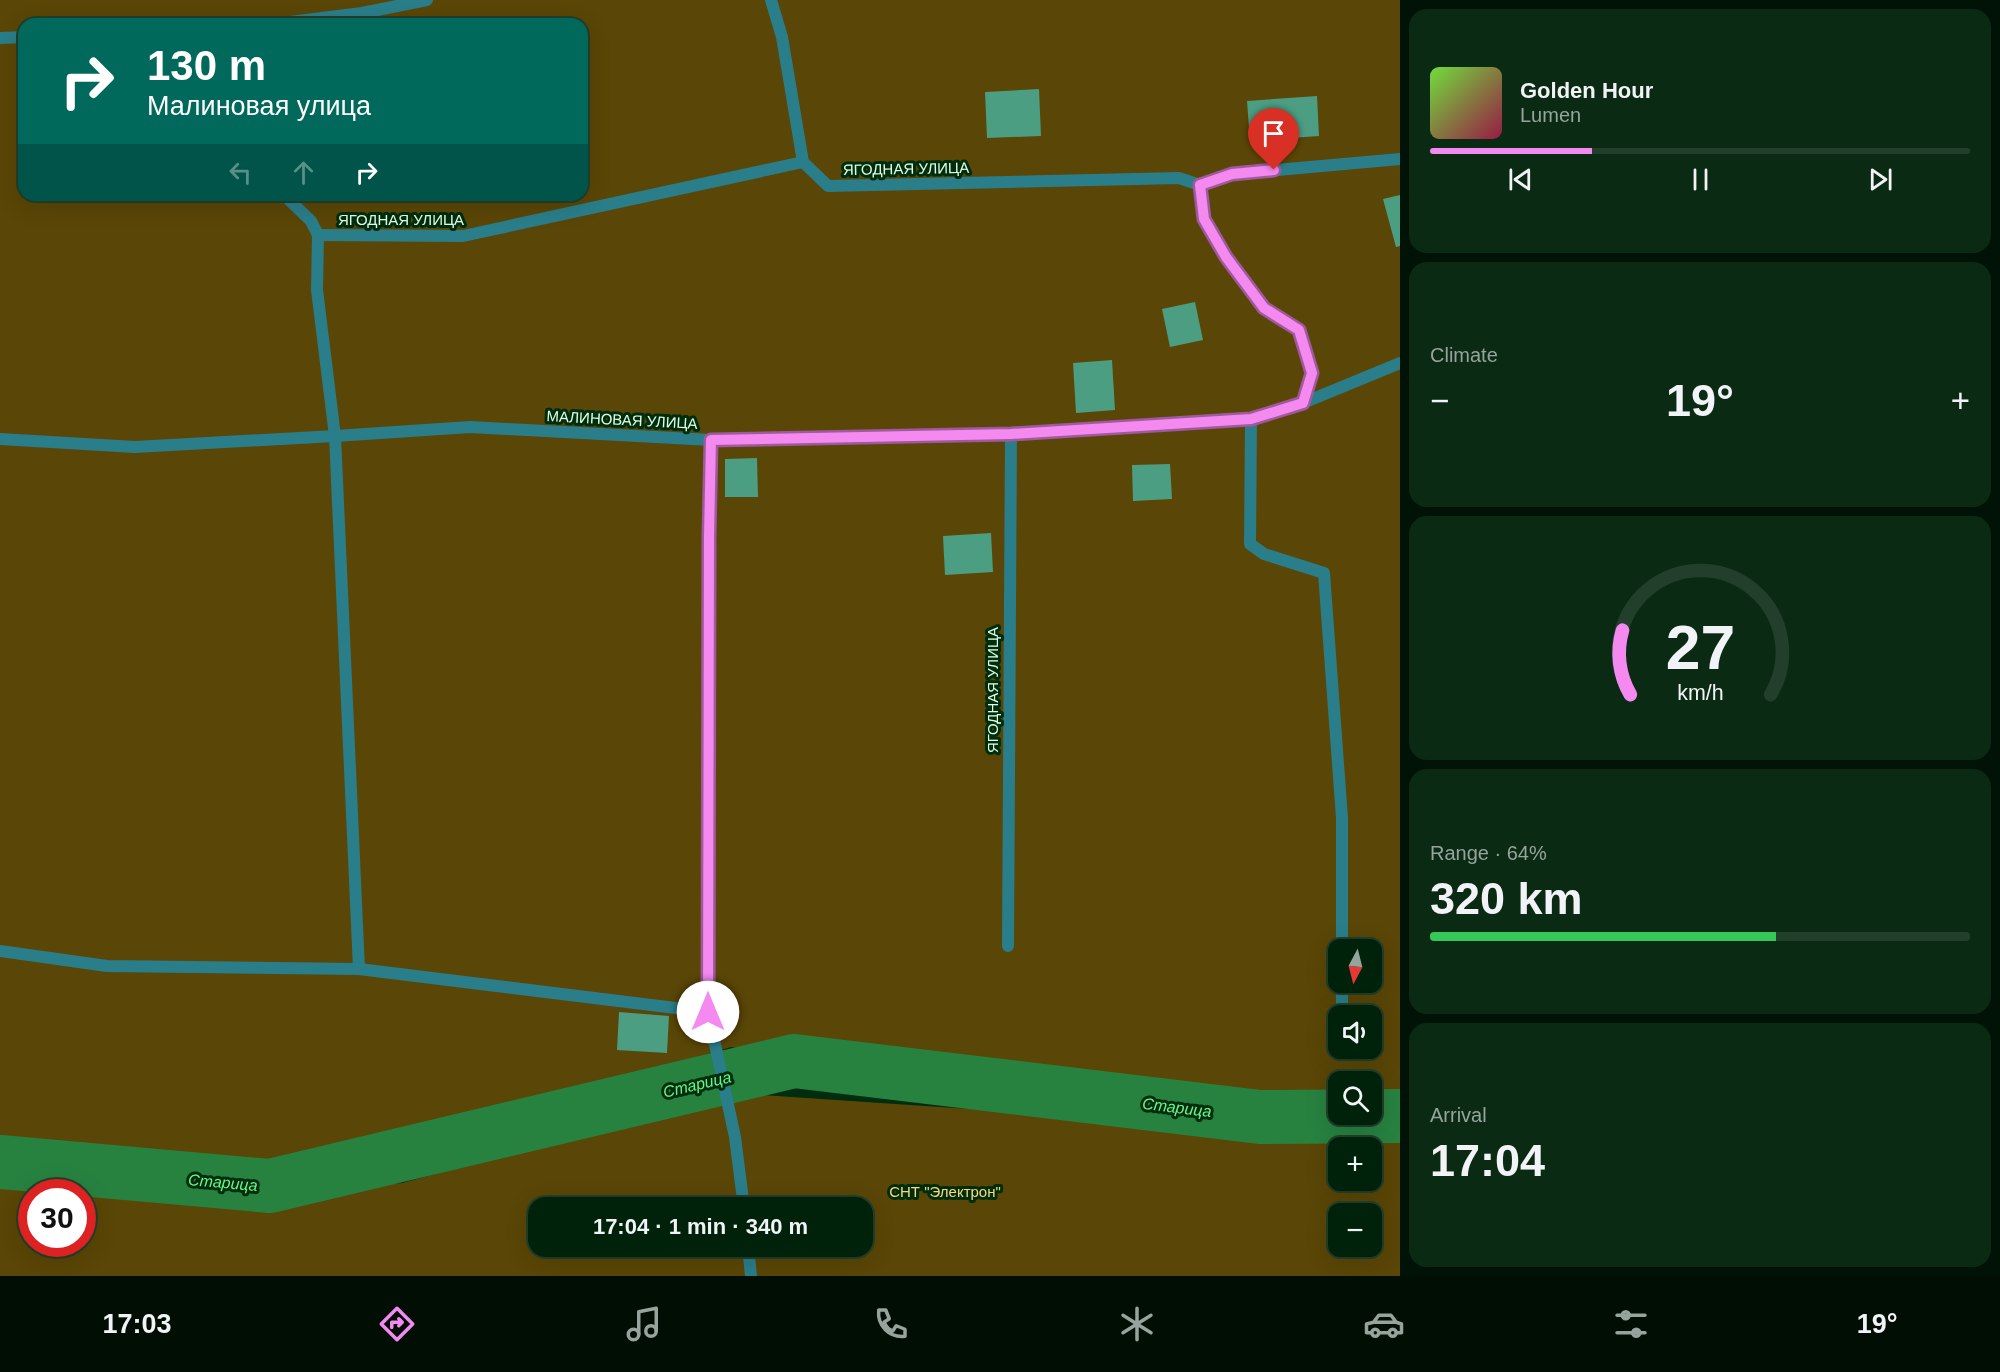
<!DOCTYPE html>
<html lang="en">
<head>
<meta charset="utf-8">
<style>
  body { margin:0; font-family:Helvetica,sans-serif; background:#0a2a13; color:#f1f3f6; height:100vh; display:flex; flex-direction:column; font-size:22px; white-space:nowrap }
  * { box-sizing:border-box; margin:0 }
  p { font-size:20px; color:#95a49c }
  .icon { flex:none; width:33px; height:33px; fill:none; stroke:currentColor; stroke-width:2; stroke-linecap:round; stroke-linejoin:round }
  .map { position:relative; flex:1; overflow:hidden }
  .sheet { display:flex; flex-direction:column; gap:9px; padding:9px; background:#001306; width:600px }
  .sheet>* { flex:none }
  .banner { position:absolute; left:18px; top:18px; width:570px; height:183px; border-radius:18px; box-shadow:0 6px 24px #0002,0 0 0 2px #223f2b; background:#00695c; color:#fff; overflow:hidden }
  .needle { width:39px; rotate:187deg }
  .fabs { position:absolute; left:1328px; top:939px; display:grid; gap:12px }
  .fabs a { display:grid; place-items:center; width:54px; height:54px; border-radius:12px; background:#00220a; box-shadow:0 6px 24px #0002,0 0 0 2px #223f2b; font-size:30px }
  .speed { position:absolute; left:18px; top:1179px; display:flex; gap:12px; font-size:30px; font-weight:700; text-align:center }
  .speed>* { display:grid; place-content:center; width:78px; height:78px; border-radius:50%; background:#00220a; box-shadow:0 6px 24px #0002,0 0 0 2px #223f2b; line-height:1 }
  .speed .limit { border:9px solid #d22; background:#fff; color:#111 }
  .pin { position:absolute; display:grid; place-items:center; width:51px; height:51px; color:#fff; margin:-62px -26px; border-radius:50% 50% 50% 0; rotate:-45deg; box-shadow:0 0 6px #0007 }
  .pin .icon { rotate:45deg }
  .me { position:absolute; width:66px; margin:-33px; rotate:0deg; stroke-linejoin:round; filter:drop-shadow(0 0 4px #0008) }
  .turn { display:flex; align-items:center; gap:21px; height:126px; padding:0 30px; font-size:27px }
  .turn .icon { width:78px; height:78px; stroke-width:2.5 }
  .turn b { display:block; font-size:42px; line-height:51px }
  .lanes { display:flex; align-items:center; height:57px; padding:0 30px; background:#0003; justify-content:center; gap:30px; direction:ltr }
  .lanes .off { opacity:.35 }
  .big { font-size:45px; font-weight:800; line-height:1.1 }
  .sheet .card { flex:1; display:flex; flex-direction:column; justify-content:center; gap:9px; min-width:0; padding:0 21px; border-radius:18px; background:#0a2a13 }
  .sheet .dial { align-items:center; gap:0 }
  .dial svg { height:156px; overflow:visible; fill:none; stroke:#223f2b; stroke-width:7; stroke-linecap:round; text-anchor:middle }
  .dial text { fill:#f1f3f6; stroke:none }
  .song { display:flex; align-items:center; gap:18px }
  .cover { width:72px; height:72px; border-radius:9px; background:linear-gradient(135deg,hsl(100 70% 55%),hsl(340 70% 35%)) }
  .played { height:6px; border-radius:3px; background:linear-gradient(90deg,#f489f0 30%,#223f2b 30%) }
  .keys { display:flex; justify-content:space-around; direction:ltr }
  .heat { display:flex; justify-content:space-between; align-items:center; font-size:33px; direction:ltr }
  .charge { height:9px; border-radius:4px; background:linear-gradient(90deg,#34c759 64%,#223f2b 0) }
  .trip { position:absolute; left:528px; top:1197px; width:345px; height:60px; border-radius:18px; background:#00220a; box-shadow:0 6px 24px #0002,0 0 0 2px #223f2b; font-weight:800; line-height:60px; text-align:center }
  .menu { display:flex; height:96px; justify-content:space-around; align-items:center; background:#000e04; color:#95a49c }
  .menu .icon { width:42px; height:42px }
  .menu .on { color:#f489f0 }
  .menu b { font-size:27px; color:#f1f3f6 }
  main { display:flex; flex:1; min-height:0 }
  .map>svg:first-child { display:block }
</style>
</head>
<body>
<main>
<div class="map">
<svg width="1400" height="1276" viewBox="0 0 1400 1276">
  <rect width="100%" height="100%" fill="#002d0e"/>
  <g fill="#5a4606" fill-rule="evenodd">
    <path d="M0,0H1400V1112L1371,1109V1082H1338V1106L731,1047L296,1180L0,1144ZM24,24H582V195H24ZM1338,950H1371V982H1338ZM1338,1016H1371V1048H1338Z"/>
    <path d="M734,1093L1400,1138V1276H0V1167L258,1198L402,1183ZM1338,1148H1371V1180H1338ZM32,1192H82V1244H32ZM538,1208H862V1246H538ZM1338,1214H1371V1246H1338Z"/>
  </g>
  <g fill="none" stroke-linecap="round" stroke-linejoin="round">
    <polyline stroke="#278240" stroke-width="54" points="0,1162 270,1186 794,1061 1260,1117 1400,1116"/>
  </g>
  <g fill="#4b9e82">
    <polygon points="1039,89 1041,136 987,138 985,92"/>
    <polygon points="1317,96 1319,136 1250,141 1247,101"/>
    <polygon points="1400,195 1400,246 1396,247 1383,199"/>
    <polygon points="1195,302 1203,340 1170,347 1162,309"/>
    <polygon points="1112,360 1115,410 1076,413 1073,363"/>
    <polygon points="757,458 758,497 725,497 725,459"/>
    <polygon points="1170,464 1172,499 1133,501 1132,465"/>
    <polygon points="991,533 993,572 945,575 943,536"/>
    <polygon points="619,1012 669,1016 667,1053 617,1050"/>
  </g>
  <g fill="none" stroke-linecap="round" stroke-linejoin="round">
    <g stroke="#297e8a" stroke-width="12">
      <polyline points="274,24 362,13 427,0"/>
      <polyline points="0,38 24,37"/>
      <polyline points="284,195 311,221 318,235 317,290 335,436 359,969"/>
      <polyline points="318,235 463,236 803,162 782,37 771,0"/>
      <polyline points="1251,419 1250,544 1264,554 1324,573 1342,818 1342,950"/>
      <polyline points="0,439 135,447 335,436"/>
      <polyline points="1008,946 1011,434"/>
      <polyline points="1342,1016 1342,982"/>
    </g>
    <g stroke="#297e8a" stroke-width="12">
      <polyline points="803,162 828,186 1179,178 1200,185 1232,174 1400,159"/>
      <polyline points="1200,185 1204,219 1226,257 1264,308 1299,330 1312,373 1303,403"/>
      <polyline points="335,436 470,427 711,440 1011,434 1251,419 1303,403 1400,363"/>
      <polyline points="711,440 709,537 708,1012 735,1137 744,1208"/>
      <polyline points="0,951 107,966 359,969 708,1012"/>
      <polyline points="748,1246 751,1276"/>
    </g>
  </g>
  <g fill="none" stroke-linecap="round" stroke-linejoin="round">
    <g stroke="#9f599c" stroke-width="15">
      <polyline id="route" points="708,1012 709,537 711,440 1011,434 1251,419 1303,403 1312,373 1299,330 1264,308 1226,257 1204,219 1200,185 1232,174 1274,170"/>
    </g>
    <use href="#route" stroke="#f489f0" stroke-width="10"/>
  </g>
  <g text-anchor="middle" stroke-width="6" stroke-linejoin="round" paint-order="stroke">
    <g font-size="15" fill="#e0fee4" stroke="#002d0e">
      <text transform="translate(906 169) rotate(-1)" y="5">ЯГОДНАЯ УЛИЦА</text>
      <text x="401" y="225">ЯГОДНАЯ УЛИЦА</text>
      <text transform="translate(622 420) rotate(3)" y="5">МАЛИНОВАЯ УЛИЦА</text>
      <text transform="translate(993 690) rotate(-90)" y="5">ЯГОДНАЯ УЛИЦА</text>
    </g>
    <g font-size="15" fill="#fad77d" stroke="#002d0e">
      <text x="945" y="1197">СНТ "Электрон"</text>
    </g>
    <g font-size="16" font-style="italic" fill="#66f689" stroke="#002d0e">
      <text transform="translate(697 1084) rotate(-13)" y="6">Старица</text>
      <text transform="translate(1177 1107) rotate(7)" y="6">Старица</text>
      <text transform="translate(223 1182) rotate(5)" y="6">Старица</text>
    </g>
  </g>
</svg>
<div class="fabs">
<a><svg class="needle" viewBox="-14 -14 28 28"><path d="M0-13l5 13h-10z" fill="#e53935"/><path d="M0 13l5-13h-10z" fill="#95a49c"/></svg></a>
<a><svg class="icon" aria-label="sound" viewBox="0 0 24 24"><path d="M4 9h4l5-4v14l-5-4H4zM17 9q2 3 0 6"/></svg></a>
<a><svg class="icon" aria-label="search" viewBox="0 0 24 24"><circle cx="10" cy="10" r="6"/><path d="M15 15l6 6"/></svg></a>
<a>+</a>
<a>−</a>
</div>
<div class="speed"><div class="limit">30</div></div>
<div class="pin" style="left:1274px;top:170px;background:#d93025"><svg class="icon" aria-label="arrive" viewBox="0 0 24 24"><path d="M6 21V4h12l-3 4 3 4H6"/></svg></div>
<svg class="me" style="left:708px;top:1012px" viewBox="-20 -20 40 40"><circle r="19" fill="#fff"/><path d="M0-13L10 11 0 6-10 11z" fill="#f489f0"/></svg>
<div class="trip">17:04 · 1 min · 340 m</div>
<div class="banner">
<div class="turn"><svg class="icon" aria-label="right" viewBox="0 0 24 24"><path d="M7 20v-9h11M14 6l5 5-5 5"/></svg><div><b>130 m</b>Малиновая улица</div></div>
<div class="lanes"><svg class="icon off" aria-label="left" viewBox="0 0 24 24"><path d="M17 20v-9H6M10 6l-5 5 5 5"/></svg><svg class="icon off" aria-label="ahead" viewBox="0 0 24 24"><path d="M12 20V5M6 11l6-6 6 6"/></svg><svg class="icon" aria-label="right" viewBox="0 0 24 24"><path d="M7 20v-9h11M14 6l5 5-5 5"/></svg></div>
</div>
</div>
<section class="sheet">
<div class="card">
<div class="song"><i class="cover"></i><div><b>Golden Hour</b><p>Lumen</p></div></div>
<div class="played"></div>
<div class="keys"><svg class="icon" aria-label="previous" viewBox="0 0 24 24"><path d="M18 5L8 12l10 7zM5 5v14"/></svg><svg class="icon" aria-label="pause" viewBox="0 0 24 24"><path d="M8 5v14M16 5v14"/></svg><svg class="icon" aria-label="next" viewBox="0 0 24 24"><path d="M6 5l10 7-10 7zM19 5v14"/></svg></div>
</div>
<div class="card"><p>Climate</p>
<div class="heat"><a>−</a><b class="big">19°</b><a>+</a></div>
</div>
<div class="card dial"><svg viewBox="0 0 100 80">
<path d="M14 69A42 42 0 1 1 86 69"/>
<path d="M14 69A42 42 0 0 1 10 36" stroke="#f489f0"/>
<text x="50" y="56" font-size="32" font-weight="700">27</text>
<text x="50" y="72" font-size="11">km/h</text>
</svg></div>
<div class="card"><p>Range · 64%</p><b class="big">320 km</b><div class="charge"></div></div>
<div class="card"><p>Arrival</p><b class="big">17:04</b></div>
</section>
</main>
<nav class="menu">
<b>17:03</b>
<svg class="icon on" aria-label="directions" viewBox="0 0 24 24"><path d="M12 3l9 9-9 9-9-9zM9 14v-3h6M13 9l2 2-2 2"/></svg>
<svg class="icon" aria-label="music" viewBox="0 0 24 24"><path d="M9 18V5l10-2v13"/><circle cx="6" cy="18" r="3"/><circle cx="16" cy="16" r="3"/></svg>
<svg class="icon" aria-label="phone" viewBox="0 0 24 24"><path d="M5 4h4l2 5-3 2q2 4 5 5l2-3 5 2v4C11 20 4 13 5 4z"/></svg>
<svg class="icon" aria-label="climate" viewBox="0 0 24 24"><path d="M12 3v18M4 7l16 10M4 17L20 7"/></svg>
<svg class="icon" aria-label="car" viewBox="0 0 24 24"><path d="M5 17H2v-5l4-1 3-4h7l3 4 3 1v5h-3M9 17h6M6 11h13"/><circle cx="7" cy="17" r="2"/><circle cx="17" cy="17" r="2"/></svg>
<svg class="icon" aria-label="filters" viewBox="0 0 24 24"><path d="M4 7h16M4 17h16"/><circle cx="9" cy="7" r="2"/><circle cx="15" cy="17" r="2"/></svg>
<b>19°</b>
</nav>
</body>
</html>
